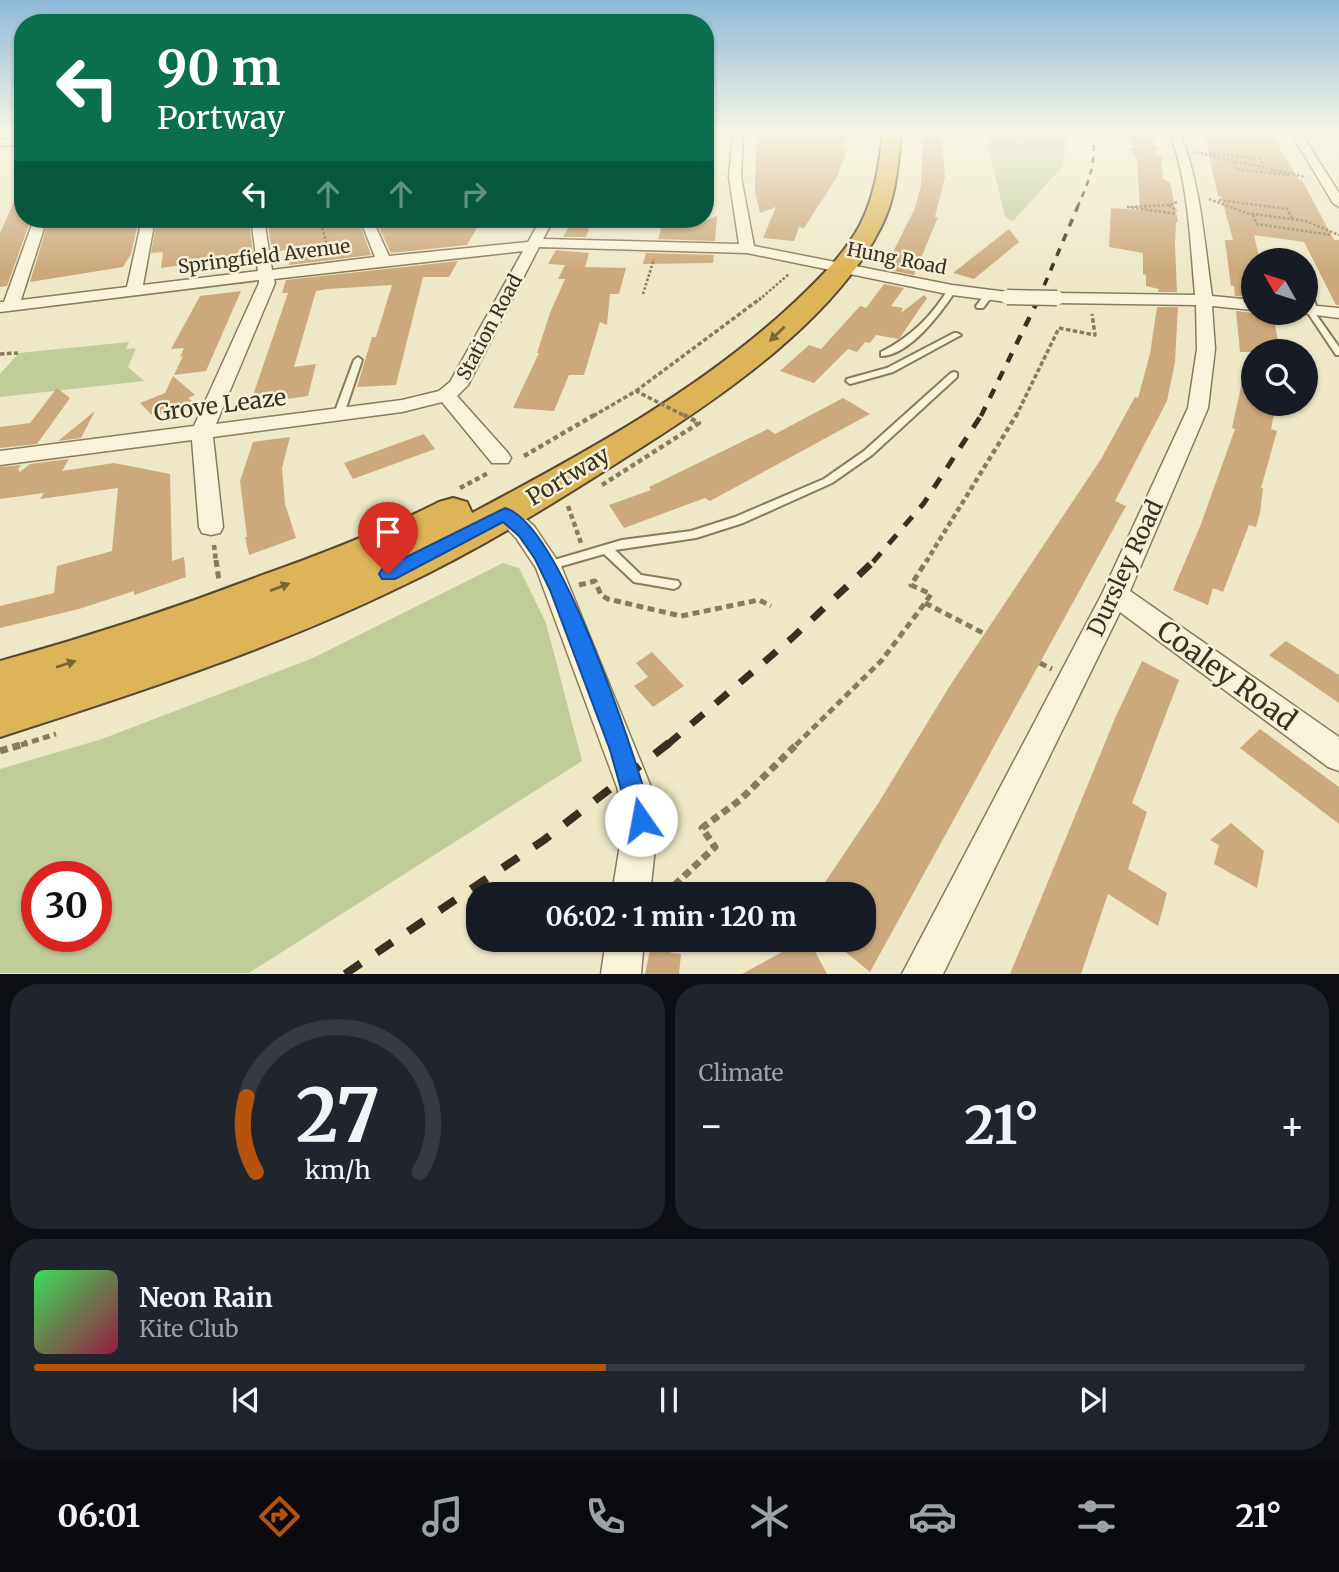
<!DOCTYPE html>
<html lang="en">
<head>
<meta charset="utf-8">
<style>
  body { margin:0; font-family:Merriweather,serif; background:#20242c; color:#f1f3f6; height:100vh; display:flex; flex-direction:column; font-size:26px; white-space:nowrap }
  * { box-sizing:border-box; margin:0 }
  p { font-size:23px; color:#9ea1a6 }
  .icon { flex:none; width:38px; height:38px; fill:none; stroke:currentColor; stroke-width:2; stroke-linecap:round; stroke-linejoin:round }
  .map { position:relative; height:974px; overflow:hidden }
  .sheet { display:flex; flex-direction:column; gap:10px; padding:10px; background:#0d0f14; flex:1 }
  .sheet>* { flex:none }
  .guide { position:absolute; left:14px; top:14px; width:700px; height:214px; border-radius:28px; box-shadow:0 2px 5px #0004; background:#0b6e4f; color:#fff; overflow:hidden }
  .needle { width:46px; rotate:309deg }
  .controls { position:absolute; left:1241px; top:248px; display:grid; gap:14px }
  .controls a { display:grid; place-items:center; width:77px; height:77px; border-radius:50%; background:#171b24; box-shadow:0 2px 5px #0004; font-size:35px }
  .speed { position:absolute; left:21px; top:861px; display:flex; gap:14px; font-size:35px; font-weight:700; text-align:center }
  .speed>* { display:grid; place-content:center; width:91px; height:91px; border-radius:50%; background:#171b24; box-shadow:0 2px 5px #0004; line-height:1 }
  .speed .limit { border:10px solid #d22; background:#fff; color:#111 }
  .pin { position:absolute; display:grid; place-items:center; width:60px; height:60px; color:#fff; margin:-72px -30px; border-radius:50% 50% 50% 0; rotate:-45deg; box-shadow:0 0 7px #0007 }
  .pin .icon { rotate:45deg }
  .me { position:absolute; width:77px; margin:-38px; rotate:348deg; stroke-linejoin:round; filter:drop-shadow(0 0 5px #0008) }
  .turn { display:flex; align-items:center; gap:24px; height:147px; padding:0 28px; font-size:32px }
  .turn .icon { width:91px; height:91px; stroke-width:2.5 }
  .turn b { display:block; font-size:49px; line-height:60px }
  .lanes { display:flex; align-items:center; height:66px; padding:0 28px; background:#0003; justify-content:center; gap:35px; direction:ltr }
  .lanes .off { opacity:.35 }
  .big { font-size:52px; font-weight:700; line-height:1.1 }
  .sheet .widget { flex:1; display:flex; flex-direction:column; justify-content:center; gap:10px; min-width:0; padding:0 24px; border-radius:28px; background:#20242c }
  .sheet .dial { align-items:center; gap:0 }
  .dial svg { height:182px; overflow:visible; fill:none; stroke:#363941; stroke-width:7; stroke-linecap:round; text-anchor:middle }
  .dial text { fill:#f1f3f6; stroke:none }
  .song { display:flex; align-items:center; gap:21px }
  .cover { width:84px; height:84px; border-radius:10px; background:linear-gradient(135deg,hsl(130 70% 55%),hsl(340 70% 35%)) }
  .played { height:7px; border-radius:4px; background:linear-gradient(90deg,#b45309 45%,#363941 45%) }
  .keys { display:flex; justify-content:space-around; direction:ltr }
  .heat { display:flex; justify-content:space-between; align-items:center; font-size:38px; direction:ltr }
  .sheet .tiles { flex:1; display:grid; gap:10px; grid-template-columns:1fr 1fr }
  .widget:last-child { grid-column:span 2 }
  .trip { position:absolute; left:466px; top:882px; width:410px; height:70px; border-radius:28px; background:#171b24; box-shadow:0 2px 5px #0004; font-weight:700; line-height:70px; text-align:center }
  .tabs { display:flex; height:112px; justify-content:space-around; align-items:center; background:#090b0e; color:#9ea1a6 }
  .tabs .icon { width:49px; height:49px }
  .tabs .on { color:#b45309 }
  .tabs b { font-size:32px; color:#f1f3f6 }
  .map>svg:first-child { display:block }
</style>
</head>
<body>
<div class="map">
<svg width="1339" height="974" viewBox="0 0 1339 974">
  <rect width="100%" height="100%" fill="#eee8c6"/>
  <g fill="#c0cd99" fill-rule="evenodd">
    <polygon points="985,133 1067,133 1063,166 1013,221 1005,217"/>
    <polygon points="129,342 126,349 136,348 128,367 144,381 0,397 0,374 19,353"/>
    <path d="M503,563L519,568L546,623L582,761L249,973H0V769L102,739L313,658ZM37,877H96V936H37Z"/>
  </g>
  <g fill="#cca97c">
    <polygon points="756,133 847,133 844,147 848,147 837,177 804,228 799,227 794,241 763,238 776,207 760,213 755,191"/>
    <polygon points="1135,133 1152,133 1157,156 1161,156 1163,179 1170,182 1178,222 1176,222 1175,243 1177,292 1158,292 1159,289 1146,286 1146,275 1143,274 1143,253 1109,247 1111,208 1140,210 1137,158 1133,156 1131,137 1135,137"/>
    <polygon points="1204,133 1273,137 1299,180 1302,180 1334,240 1339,240 1339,305 1336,305 1304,242 1254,235 1260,261 1253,261 1253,297 1235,296 1234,286 1231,286 1225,240 1233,240 1221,196 1218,196"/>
    <polygon points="923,136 942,137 945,177 935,217 938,217 914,275 894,271 896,268 887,267 887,264 915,208 921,185"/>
    <polygon points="23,182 23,219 31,219 7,286 0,287 0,233"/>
    <polygon points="717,216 715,241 658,239 662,226 690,227"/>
    <polygon points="49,219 139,219 131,254 123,267 30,282"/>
    <polygon points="157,219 249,219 253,255 161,268 163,252 151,253"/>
    <polygon points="267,219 358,219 371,255 289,265 293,249 272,252"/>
    <polygon points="375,219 471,219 481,221 467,245 391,253"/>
    <polygon points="572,221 592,222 586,237 563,237"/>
    <polygon points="1009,229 1019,242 974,279 953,273"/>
    <polygon points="556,250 589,253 585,267 626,268 619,294 610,294 607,325 600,322 584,375 569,375 554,411 513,408 539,353 537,353 550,313 565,279 558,279 565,265 548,264"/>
    <polygon points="646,253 714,255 713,263 643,264"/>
    <polygon points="458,261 449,277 423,277 396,385 357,387 372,337 376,337 392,285 328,289 316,291 294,367 316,364 308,396 250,404 288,293 282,293 286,280"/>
    <polygon points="884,284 904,288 891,306 903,308 901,313 924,295 927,298 899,339 876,335 870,343 865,342 857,352 848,349 814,383 780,371 809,345 821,349 860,306 866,308"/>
    <polygon points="241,291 206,371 174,375 183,356 180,357 184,348 171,349 200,296"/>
    <polygon points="1157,307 1178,307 1175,362 1167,401 1115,501 1126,506 870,972 831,940 863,940 863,894 817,894 879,802 951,684 1101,459 1135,397 1138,398 1150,354"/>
    <polygon points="1236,311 1267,315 1267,317 1274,319 1279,347 1273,346 1274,352 1240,352"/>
    <polygon points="1245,368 1253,369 1253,404 1276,404 1271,429 1277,431 1261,488 1263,488 1260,513 1256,527 1249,525 1223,592 1213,588 1208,605 1173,590 1201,524 1235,429 1232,428"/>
    <polygon points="173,376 195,395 188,398 192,401 154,417 140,403 165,393"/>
    <polygon points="57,388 70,398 37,444 0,448 0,427 30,423"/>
    <polygon points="843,398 870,414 710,501 705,498 624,528 609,505 651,490 649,487 768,429 775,434"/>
    <polygon points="95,411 81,438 58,441"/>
    <polygon points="424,434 435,449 353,479 344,463"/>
    <polygon points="290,437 282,468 285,504 296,538 249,555 245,537 247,537 240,481 253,442"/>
    <polygon points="69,459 62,471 114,463 170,474 172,561 184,557 186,577 134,595 134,591 79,609 0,628 0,606 54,593 57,566 112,551 118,488 40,499 44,493 0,499 0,467 21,465 18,469 20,472 30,464"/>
    <polygon points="1286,641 1339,675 1339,703 1269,655"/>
    <polygon points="652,652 684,686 653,707 634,686 648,677 636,663"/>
    <polygon points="1142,661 1179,680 1132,803 1147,812 1128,869 1167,893 1158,926 1108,894 1081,974 1010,974 1116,716"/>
    <polygon points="1260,729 1339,787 1339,824 1240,748"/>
    <polygon points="1231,823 1264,851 1257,888 1214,864 1219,845 1210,840"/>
    <polygon points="652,940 672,940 671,953 681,954 679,974 645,974"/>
    <polygon points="804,940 809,940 827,974 742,974"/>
  </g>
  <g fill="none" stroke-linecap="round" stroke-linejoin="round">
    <g stroke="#8a7b5b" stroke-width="4">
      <g id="lane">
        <polygon points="1306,287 1310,289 1318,311 1315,313 1339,347 1339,355 1336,355 1306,310 1309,308 1306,298"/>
        <path d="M949,288L956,290C942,312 909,356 881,356V352C911,337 931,317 949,288Z"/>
        <polygon points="986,293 993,295 983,308 977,308 976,306"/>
        <polygon points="954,333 957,333 961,335 893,372 850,384 846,381 847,379 887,368"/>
        <polygon points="358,357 362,360 344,414 342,416 336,416 334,414 354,360"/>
        <polygon points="954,372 957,373 957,377 872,455 832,483 743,523 696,538 615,550 641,575 678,581 680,584 678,587 674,589 634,582 604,554 548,570 544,569 542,566 544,563 622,540 691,531 735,517 824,479 864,451 951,373"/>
      </g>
    </g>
    <g stroke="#8a7b5b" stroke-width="3">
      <g id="street">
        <path d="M733,133H743L741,177L754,246L952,285L1007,292L1015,297L1007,302L952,295L747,253L539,247L468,385L457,396L508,453L511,458L508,463H492L442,402L402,412L213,437L223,527L220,533L211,535L202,533L199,527L192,440L0,465V451L194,426L259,283V280L0,312V302H4L34,219H47L21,300L127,287L142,219H155L143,285L258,271L251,219H264L272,270L375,257L360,219H372L389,256L528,242L541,219H554L543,239L739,244L729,177ZM523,251L450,382L439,391L402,400L216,424L275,283L274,279Z"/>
        <path d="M1170,133H1180C1201,185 1204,241 1212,296L1253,300V310L1212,306L1215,349L1208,408L1130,591L1339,737V771L1328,767L1120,612L943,974H902L1102,594L1188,408L1197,349L1196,305L1057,303L1049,298L1057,293L1195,295C1190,241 1189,185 1170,133Z"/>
        <polygon points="1291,133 1301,133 1339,193 1339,207 1333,203"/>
        <polygon points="23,138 23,144 0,146 0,140"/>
        <polygon points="1306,305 1339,308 1339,318 1300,313 1306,313"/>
        <polygon points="505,506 513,508 534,526 561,566 651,787 658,820 650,894 612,894 624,820 617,787 536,568 516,538 493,514 497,508"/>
        <polygon points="606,940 644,940 641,974 601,974"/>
      </g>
    </g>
    <g stroke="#584830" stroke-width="4">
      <path id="highway" d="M883,133H901C898,166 896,198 881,227C836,317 728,392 645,445C567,495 488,545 404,585C275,648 137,693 0,737V661C87,637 173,609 257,577C319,555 380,532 439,502L453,498L467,502L472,513C585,453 701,390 795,302C819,279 844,255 860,225C875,196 879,165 883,133Z"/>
    </g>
    <g stroke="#8a7b5b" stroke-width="2.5" stroke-dasharray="2.5 2" stroke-linecap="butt">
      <polyline points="1129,150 1160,148"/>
      <polyline points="1196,152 1306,177"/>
      <polyline points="1209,153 1260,159 1264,166"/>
      <polyline points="1234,162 1236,169 1290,175"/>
      <polyline points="1209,199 1246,213 1306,221 1339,235"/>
      <polyline points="1219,200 1287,209 1292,218"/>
      <polyline points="1177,202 1169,205 1177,211"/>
      <polyline points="1169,205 1128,207 1176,214"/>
      <polyline points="1253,215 1257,224 1332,235"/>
      <polyline points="320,219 329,253"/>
      <polyline points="643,294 654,259"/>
      <polyline points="759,300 789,274"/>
    </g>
    <g stroke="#8a7b5b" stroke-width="3.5" stroke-dasharray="4.5 2.5" stroke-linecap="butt">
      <polyline points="0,354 18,353"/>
      <polyline points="636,391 761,298"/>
      <polyline points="1016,416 1059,328 1095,335 1092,314"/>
    </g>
    <g stroke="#8a7b5b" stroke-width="4.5" stroke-dasharray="5 3.5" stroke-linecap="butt">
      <polyline points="460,488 490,472"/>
      <polyline points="568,506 581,543"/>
      <polyline points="214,545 216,562"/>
      <polyline points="926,562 1017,414"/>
    </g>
    <g stroke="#8a7b5b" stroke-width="5" stroke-dasharray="7 4.5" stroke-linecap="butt">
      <polyline points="216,560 219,581"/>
      <polyline points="579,585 595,581 601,595 608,599 681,616 759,600 771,606"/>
      <polyline points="925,603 985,634"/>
      <polyline points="1040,663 1052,669"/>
      <polyline points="21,745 56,734"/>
      <polyline points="796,745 882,660 925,603 931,594 911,585 927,560"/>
    </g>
    <g stroke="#8a7b5b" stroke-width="7" stroke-dasharray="8 5" stroke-linecap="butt">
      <polyline points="0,751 27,743"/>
      <polyline points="665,894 715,847 702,828 740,800 798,743"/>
    </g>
    <use href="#lane" fill="#f9f4d9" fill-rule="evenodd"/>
    <use href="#street" fill="#f9f4d9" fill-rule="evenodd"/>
    <use href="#highway" fill="#ddb558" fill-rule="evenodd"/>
    <path stroke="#3a301f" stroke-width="2.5" stroke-dasharray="6 6" stroke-linecap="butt" d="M1077,208C1090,179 1096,164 1093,133"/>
    <polyline stroke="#3a301f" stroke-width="3.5" stroke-dasharray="8 8" stroke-linecap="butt" points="1038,300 1078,206"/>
    <polyline stroke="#3a301f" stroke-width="4.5" stroke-dasharray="10 10" stroke-linecap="butt" points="981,416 1039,298"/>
    <polyline stroke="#3a301f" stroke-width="5" stroke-dasharray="12 12" stroke-linecap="butt" points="873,562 924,503 982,414"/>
    <polyline stroke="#3a301f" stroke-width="7" stroke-dasharray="16 16" stroke-linecap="butt" points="667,745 791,639 875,560"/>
    <polyline stroke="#3a301f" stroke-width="8" stroke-dasharray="19 19" stroke-linecap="butt" points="345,974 544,840 669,743"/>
    <g stroke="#8a7b5b" stroke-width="17" stroke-linecap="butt">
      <polyline id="street-bridge" points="1007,297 1057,298"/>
    </g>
    <polyline stroke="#8a7b5b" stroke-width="3.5" stroke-dasharray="4.5 2.5" stroke-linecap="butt" points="593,416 636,391 685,416"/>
    <g stroke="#8a7b5b" stroke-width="4.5" stroke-dasharray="5 3.5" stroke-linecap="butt">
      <polyline points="524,456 596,414"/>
      <polyline points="602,485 699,423 682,414"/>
    </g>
    <use href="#street-bridge" stroke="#f9f4d9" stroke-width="14"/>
  </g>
  <defs><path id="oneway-solid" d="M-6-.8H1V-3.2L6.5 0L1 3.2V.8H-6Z" transform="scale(1.75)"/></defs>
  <g fill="#7b6536">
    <use href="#oneway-solid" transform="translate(777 334) rotate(136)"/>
    <use href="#oneway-solid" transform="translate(280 587) rotate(-21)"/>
    <use href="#oneway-solid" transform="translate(66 664) rotate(-18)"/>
  </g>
  <linearGradient id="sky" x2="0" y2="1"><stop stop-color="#8ebad7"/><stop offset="0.49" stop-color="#f7f5e5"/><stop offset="1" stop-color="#f7f5e5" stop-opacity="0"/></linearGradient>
  <rect width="1339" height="270" fill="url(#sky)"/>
  <path fill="#1a73e8" stroke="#114b97" stroke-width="2" d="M505,508C562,524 636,761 653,820L649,828L641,832L632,828L610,750L550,590L535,559L519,536L503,522L395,579H382L379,574L382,569Z"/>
  <g text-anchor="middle" stroke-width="5" stroke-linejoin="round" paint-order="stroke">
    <g font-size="19" fill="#3a301f" stroke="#f6f1d6">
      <text transform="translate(264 256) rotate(-7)" y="7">Springfield Avenue</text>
      <text transform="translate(897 258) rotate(11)" y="7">Hung Road</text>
      <text transform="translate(489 327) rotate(-62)" y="7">Station Road</text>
    </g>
    <g font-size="23" fill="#3a301f" stroke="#f6f1d6">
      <text transform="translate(220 405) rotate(-7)" y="8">Grove Leaze</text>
      <text transform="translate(568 476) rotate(-31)" y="8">Portway</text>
      <text transform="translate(1125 568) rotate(-65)" y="8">Dursley Road</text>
    </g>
    <g font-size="28" fill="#3a301f" stroke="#f6f1d6">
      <text transform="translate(1227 675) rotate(36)" y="10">Coaley Road</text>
    </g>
  </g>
</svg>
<div class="controls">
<a><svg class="needle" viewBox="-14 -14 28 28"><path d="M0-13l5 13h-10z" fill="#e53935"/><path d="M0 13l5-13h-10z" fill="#9ea1a6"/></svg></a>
<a><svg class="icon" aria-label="search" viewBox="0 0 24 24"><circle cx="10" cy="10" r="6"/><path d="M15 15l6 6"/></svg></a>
</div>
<div class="speed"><div class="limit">30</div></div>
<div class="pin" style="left:388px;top:574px;background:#d93025"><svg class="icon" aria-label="arrive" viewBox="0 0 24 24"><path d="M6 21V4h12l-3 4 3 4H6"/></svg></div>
<svg class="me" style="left:641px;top:820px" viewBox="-20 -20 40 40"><circle r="19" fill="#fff"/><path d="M0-13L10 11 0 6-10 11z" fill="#1a73e8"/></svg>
<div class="trip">06:02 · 1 min · 120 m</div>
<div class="guide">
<div class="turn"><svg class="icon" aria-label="left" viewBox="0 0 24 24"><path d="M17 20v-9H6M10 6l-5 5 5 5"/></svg><div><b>90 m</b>Portway</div></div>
<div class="lanes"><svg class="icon" aria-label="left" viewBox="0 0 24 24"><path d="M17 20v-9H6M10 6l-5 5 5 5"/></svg><svg class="icon off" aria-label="ahead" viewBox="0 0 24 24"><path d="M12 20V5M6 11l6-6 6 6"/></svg><svg class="icon off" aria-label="ahead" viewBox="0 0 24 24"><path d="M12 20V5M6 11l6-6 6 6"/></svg><svg class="icon off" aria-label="right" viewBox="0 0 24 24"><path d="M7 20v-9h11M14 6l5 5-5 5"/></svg></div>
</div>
</div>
<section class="sheet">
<div class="tiles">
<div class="widget dial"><svg viewBox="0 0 100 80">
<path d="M14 69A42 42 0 1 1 86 69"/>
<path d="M14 69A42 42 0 0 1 10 36" stroke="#b45309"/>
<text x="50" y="56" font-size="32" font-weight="700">27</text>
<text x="50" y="72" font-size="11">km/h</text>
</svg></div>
<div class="widget"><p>Climate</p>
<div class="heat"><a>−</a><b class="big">21°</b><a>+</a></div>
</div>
<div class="widget">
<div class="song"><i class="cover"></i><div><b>Neon Rain</b><p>Kite Club</p></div></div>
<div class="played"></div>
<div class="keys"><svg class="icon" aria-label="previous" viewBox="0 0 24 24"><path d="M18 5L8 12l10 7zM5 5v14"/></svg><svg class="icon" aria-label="pause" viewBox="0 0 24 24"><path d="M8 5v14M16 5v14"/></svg><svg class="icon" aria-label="next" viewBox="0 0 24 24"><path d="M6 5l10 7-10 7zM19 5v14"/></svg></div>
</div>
</div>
</section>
<nav class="tabs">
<b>06:01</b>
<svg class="icon on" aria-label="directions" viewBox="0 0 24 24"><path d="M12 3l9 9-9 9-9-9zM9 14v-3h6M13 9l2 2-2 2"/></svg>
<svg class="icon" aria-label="music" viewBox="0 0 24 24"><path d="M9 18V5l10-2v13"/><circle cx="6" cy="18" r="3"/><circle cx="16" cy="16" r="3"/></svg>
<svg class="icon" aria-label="phone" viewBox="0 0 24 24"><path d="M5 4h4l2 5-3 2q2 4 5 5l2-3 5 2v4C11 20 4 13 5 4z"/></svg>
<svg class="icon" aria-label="climate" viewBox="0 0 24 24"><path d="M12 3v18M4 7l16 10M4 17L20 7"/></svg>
<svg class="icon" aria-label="car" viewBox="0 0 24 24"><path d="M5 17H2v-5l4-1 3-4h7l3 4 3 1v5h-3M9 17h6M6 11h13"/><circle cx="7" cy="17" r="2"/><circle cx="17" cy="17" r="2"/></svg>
<svg class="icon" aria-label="filters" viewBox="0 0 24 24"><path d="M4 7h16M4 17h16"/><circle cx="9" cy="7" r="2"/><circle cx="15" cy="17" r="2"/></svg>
<b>21°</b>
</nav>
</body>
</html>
